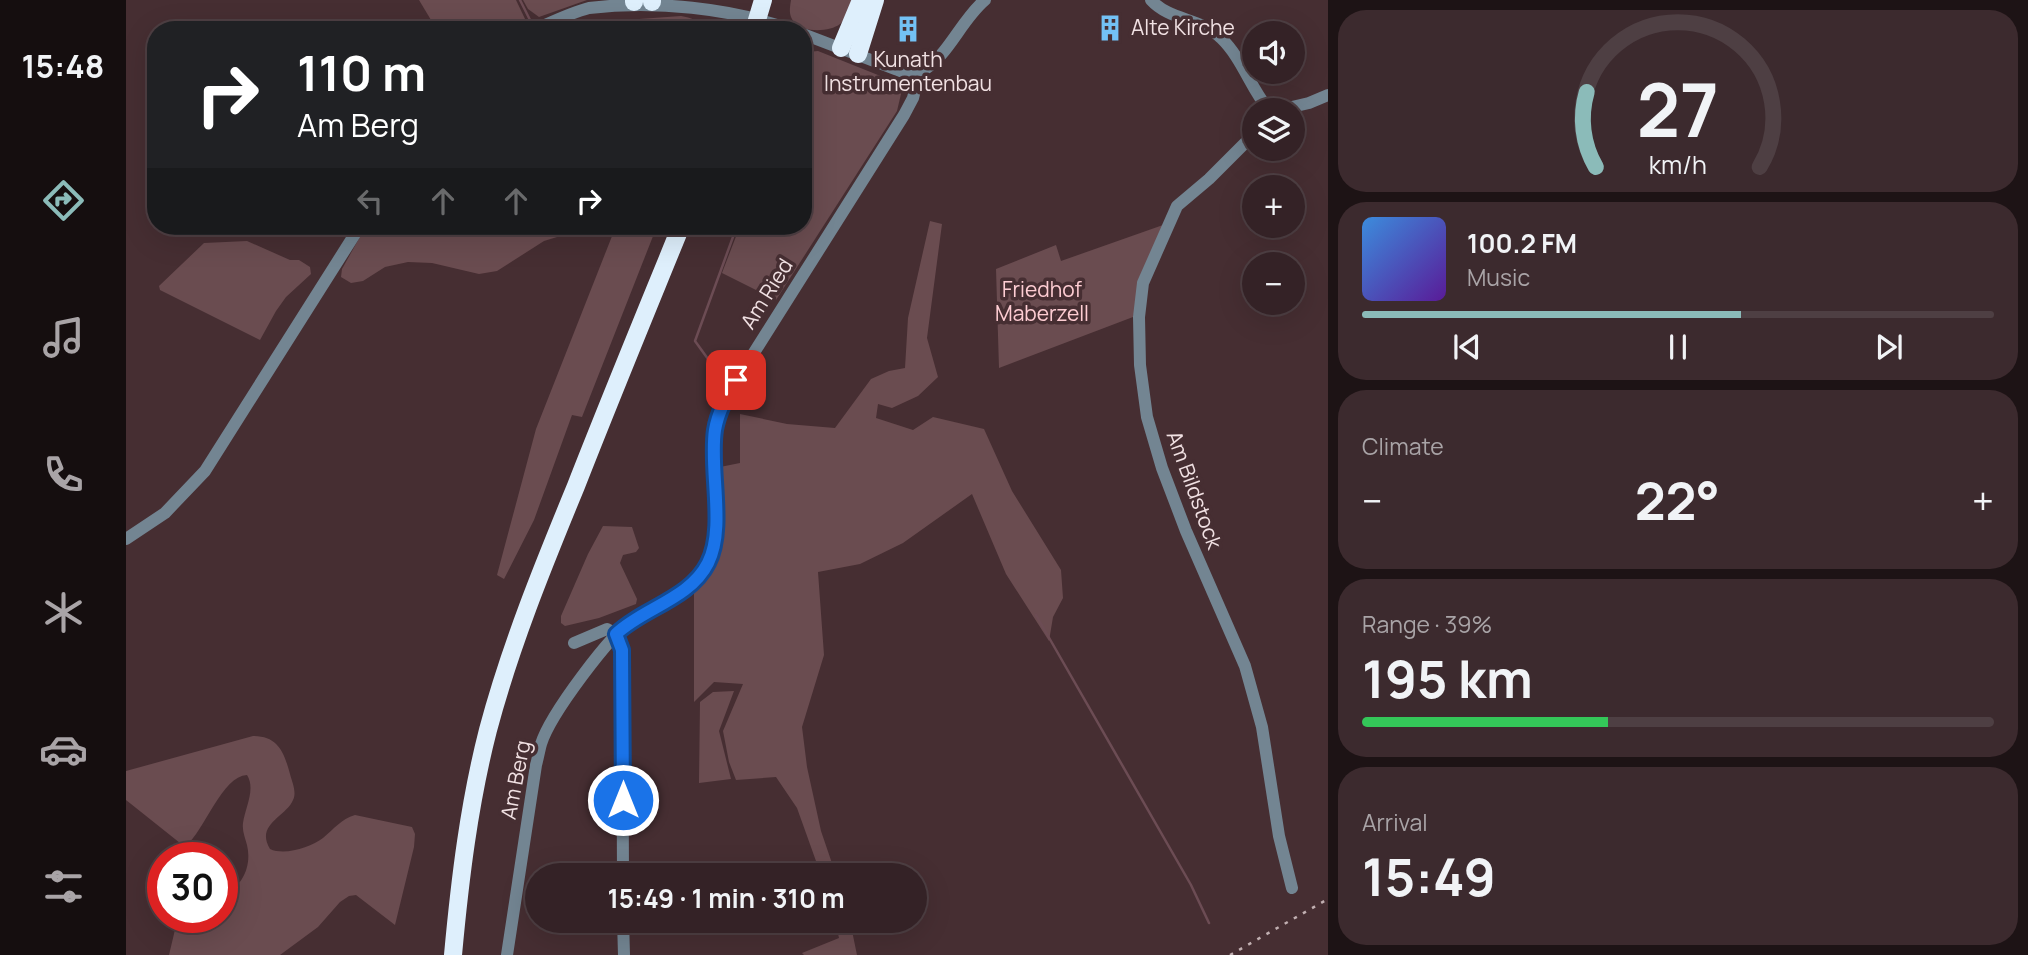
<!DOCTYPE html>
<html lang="en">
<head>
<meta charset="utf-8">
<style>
  body { margin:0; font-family:Manrope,sans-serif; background:#3c2a2e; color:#f1f3f6; height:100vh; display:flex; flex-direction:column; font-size:26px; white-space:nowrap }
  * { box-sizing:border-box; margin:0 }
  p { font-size:23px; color:#a9a4a7 }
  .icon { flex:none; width:38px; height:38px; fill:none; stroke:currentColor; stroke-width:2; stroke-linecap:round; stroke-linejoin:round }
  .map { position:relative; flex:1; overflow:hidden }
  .drawer { display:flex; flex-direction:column; gap:10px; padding:10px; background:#1d1315; width:700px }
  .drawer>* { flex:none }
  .hud { position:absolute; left:21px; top:21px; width:665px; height:214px; border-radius:28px; box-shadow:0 7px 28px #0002,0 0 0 2px #4e3f43; background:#202124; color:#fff; overflow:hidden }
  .fabs { position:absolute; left:1116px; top:21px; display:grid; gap:14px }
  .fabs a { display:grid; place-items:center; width:63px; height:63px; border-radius:50%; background:#342226; box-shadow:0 7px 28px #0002,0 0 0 2px #4e3f43; font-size:35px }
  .speed { position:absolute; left:21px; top:842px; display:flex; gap:14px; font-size:35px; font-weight:700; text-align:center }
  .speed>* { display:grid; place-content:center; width:91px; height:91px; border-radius:50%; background:#342226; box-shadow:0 7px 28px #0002,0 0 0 2px #4e3f43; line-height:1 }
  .speed .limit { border:10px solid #d22; background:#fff; color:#111 }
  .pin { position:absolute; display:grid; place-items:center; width:60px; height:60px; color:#fff; margin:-30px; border-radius:14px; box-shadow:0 4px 10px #0006 }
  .me { position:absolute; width:77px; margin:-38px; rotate:0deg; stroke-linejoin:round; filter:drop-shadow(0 0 5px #0008) }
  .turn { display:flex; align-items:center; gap:24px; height:147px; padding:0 35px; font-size:32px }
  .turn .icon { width:91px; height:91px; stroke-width:2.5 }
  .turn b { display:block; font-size:49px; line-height:60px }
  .lanes { display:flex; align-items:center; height:66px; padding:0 35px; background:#0003; justify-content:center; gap:35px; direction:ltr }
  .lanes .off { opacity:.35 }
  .big { font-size:52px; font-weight:700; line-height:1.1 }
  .drawer .widget { flex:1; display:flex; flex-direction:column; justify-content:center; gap:10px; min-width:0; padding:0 24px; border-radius:28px; background:#3c2a2e }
  .drawer .dial { align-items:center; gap:0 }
  .dial svg { height:182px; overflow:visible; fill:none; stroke:#4e3f43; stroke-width:7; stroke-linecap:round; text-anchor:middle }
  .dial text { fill:#f1f3f6; stroke:none }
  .song { display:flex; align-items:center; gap:21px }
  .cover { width:84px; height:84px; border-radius:10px; background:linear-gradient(135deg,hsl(210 70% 55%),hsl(270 70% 35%)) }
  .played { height:7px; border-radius:4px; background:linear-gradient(90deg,#8bbbb9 60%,#4e3f43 60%) }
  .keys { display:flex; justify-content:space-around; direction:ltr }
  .heat { display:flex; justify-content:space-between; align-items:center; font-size:38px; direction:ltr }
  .charge { height:10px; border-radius:5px; background:linear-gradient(90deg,#34c759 39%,#4e3f43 0) }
  .trip { position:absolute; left:399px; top:863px; width:402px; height:70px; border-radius:35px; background:#342226; box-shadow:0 7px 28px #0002,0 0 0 2px #4e3f43; font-weight:700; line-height:70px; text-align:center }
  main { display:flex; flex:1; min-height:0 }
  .tabs { display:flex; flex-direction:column; width:126px; justify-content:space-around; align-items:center; background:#150e0f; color:#a9a4a7 }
  .tabs .icon { width:49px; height:49px }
  .tabs .current { color:#8bbbb9 }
  .tabs b { font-size:32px; color:#f1f3f6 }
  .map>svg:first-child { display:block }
</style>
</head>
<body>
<main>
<nav class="tabs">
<b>15:48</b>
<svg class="icon current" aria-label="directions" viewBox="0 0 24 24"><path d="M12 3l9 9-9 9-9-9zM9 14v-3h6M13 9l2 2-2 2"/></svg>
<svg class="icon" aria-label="music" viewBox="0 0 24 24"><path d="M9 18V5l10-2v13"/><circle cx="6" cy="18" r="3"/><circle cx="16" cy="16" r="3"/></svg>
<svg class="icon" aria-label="phone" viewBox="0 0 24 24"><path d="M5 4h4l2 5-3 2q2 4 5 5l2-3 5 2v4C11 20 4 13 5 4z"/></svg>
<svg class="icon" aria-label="climate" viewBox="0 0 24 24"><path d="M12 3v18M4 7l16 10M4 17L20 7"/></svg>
<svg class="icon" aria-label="car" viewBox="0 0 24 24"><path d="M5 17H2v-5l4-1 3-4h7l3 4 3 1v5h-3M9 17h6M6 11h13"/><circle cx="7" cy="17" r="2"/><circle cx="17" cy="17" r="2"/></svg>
<svg class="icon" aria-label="filters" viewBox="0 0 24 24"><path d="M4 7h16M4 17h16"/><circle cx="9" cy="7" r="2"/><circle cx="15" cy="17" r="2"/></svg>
</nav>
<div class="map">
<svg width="1202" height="955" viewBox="0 0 1202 955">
  <rect width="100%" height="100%" fill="#462e32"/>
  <g fill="#6a4c50">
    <polygon points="293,0 390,0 400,21 391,30 311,30"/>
    <polygon points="397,0 461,0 413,17 402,9"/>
    <path d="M665,0H729C725,8 722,18 714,24C704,32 677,33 668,22C662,15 664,7 665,0Z"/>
    <path d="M555,16C565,18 573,19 575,30H441L471,22Z"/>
    <polygon points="692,51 762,79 772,85 775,94 771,111 650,300 596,273 614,226 677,226 677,55 681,52"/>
    <polygon points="804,221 816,224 801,338 812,377 792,396 766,408 752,404 750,418 787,430 807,417 858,429 886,491 935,570 937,598 927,617 923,641 880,574 846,494 777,543 734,564 692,572 698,655 676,727 681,767 695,831 710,875 695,875 671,808 650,777 610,780 603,762 597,731 617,684 588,682 568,702 568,592 592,526 594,467 614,463 614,414 661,424 709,428 745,379 763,371 779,368 782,318"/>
    <polygon points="1037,225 1007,317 873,368 870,269 930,245 935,261"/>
    <polygon points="240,226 467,226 418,241 371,271 353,274 306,263 282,262 259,267 237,281 225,283 215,277 216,269"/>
    <polygon points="490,226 531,226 456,417 446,415 408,520 378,579 371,575 410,429"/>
    <polygon points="121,241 164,260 173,260 184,267 185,274 160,297 150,311 134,340 34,290 33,286 78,243"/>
    <polygon points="477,526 506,527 513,548 510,552 497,555 494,563 511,599 510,604 473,618 439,626 435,623 435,616 462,554"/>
    <polygon points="608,691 593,731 605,779 573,783 574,702 587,692"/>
    <path d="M127,736C152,736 158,752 164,774C166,782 171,792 167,800C160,817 129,824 144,849C159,856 185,847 197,838C208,829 215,819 229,815L286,827L289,834L288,847L269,925L230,895L223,896L214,902L192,927L154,955H43L52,917H96V894C117,888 126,865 121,845C119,837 116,831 117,823C119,808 130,789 121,775C96,776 79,830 59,847L0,800V771Z"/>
    <polygon points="709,921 724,921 731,955 678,955 676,953 713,938"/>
  </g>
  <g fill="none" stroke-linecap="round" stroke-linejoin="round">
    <g stroke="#6c4c54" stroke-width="2.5">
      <polyline points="394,0 405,22"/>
      <polyline points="595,377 569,341 611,226"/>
      <polyline points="910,615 1065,885 1083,923"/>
    </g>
    <g stroke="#738592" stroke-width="12">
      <path d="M1025,0C1044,21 1075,18 1095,38C1116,58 1125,89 1143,110"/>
      <path d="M408,30C426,22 444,13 463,8C528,0 605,8 666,30"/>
      <polyline points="677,34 774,71 793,73"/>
      <path d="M793,73C822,58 834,21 859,0"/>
      <polyline points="1153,110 1183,103 1202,95"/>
      <polyline points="1129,133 1083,179 1051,206 1017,283 1013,317 1014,365 1021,417 1036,468 1060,531 1119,666 1136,727 1153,836 1166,888"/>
      <polyline points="0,539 39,513 79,471 234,226"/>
      <polyline points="448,643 481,629 490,634 496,651 497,875"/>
      <polyline points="497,920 498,955"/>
      <path d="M381,955L410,765C412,758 413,751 415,744C424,715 484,634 510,617C535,600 565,592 581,564C598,534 586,482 588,448C589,429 593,414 600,397L778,115L787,98L793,73"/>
    </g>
    <g stroke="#deeffc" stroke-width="18">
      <polyline points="508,0 508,2"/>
      <polyline points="526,2 526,0"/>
      <polyline points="715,48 735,0"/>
      <polyline points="732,54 749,0"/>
      <path d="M327,955C334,879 343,804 362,730C384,647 417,566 450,486C484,399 520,312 555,226"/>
    </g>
    <polyline stroke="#c1afb1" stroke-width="2.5" stroke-dasharray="3.5 7" stroke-linecap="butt" points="1104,955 1202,899"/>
    <polyline stroke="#deeffc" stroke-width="18" points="628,30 637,0"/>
  </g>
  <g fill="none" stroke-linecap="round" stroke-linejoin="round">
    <g stroke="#114b97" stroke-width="18">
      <path id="route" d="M497,800L496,650L490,634C517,608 564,599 582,563C600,528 583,469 589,430C592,412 601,396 610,380"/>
    </g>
    <use href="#route" stroke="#1a73e8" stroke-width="12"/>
  </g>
  <defs>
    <g id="building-bare" transform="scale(2.1)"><path d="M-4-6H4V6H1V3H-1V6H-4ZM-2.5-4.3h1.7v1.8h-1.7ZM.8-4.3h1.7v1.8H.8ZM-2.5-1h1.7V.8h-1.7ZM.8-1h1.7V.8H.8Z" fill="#73c1f5" stroke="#462e32" stroke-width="2.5" paint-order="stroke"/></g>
  </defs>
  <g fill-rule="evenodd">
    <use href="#building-bare" x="984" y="28"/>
    <use href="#building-bare" x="782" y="29"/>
  </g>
  <g text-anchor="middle" stroke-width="7" stroke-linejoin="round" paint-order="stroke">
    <g font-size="21" fill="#f1e1e3" stroke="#462e32" text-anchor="start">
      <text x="1005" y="35">Alte Kirche</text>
      <text x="782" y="67" text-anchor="middle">Kunath<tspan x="782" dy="24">Instrumentenbau</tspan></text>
    </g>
    <g font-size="21" fill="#fecdd3" stroke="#462e32">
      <text x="916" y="297">Friedhof<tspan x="916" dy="24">Maberzell</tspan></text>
    </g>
    <g font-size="21" fill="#f1e1e3" stroke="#462e32">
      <text transform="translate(641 294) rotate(-58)" y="7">Am Ried</text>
      <text transform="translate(1068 490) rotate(70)" y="7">Am Bildstock</text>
      <text transform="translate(390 780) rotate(-79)" y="7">Am Berg</text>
    </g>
  </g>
</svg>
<div class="fabs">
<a><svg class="icon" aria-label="sound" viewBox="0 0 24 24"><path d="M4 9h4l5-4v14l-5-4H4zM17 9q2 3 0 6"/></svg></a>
<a><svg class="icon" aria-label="layers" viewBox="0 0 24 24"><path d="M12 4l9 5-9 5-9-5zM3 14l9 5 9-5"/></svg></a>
<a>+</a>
<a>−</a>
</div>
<div class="speed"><div class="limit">30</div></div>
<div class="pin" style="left:610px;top:380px;background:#d93025"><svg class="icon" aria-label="arrive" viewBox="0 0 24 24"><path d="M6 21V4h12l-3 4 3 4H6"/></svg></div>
<svg class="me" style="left:497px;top:800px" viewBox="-20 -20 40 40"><circle r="17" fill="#1a73e8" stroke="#fff" stroke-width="3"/><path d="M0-11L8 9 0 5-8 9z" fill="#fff"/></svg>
<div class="trip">15:49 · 1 min · 310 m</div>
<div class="hud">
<div class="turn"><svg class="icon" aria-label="right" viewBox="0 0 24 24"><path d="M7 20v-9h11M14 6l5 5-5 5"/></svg><div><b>110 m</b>Am Berg</div></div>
<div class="lanes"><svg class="icon off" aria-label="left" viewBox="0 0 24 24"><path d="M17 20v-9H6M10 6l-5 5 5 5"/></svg><svg class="icon off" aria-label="ahead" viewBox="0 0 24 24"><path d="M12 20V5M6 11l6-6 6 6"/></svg><svg class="icon off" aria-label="ahead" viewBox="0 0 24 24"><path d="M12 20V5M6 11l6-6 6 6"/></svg><svg class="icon" aria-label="right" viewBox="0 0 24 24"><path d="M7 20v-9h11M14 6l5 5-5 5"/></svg></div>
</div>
</div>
<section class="drawer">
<div class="widget dial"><svg viewBox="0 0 100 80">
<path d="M14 69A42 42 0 1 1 86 69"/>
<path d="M14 69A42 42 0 0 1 10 36" stroke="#8bbbb9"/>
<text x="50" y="56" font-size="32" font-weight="700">27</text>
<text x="50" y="72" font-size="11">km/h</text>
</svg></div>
<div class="widget">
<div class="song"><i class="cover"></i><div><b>100.2 FM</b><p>Music</p></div></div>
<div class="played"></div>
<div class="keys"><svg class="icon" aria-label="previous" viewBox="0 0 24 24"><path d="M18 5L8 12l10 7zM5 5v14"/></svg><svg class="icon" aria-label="pause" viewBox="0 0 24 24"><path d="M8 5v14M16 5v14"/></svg><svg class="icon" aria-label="next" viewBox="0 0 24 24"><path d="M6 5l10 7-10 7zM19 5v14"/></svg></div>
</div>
<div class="widget"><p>Climate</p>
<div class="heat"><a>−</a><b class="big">22°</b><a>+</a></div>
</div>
<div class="widget"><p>Range · 39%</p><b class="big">195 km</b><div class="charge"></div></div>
<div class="widget"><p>Arrival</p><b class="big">15:49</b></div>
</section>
</main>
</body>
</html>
